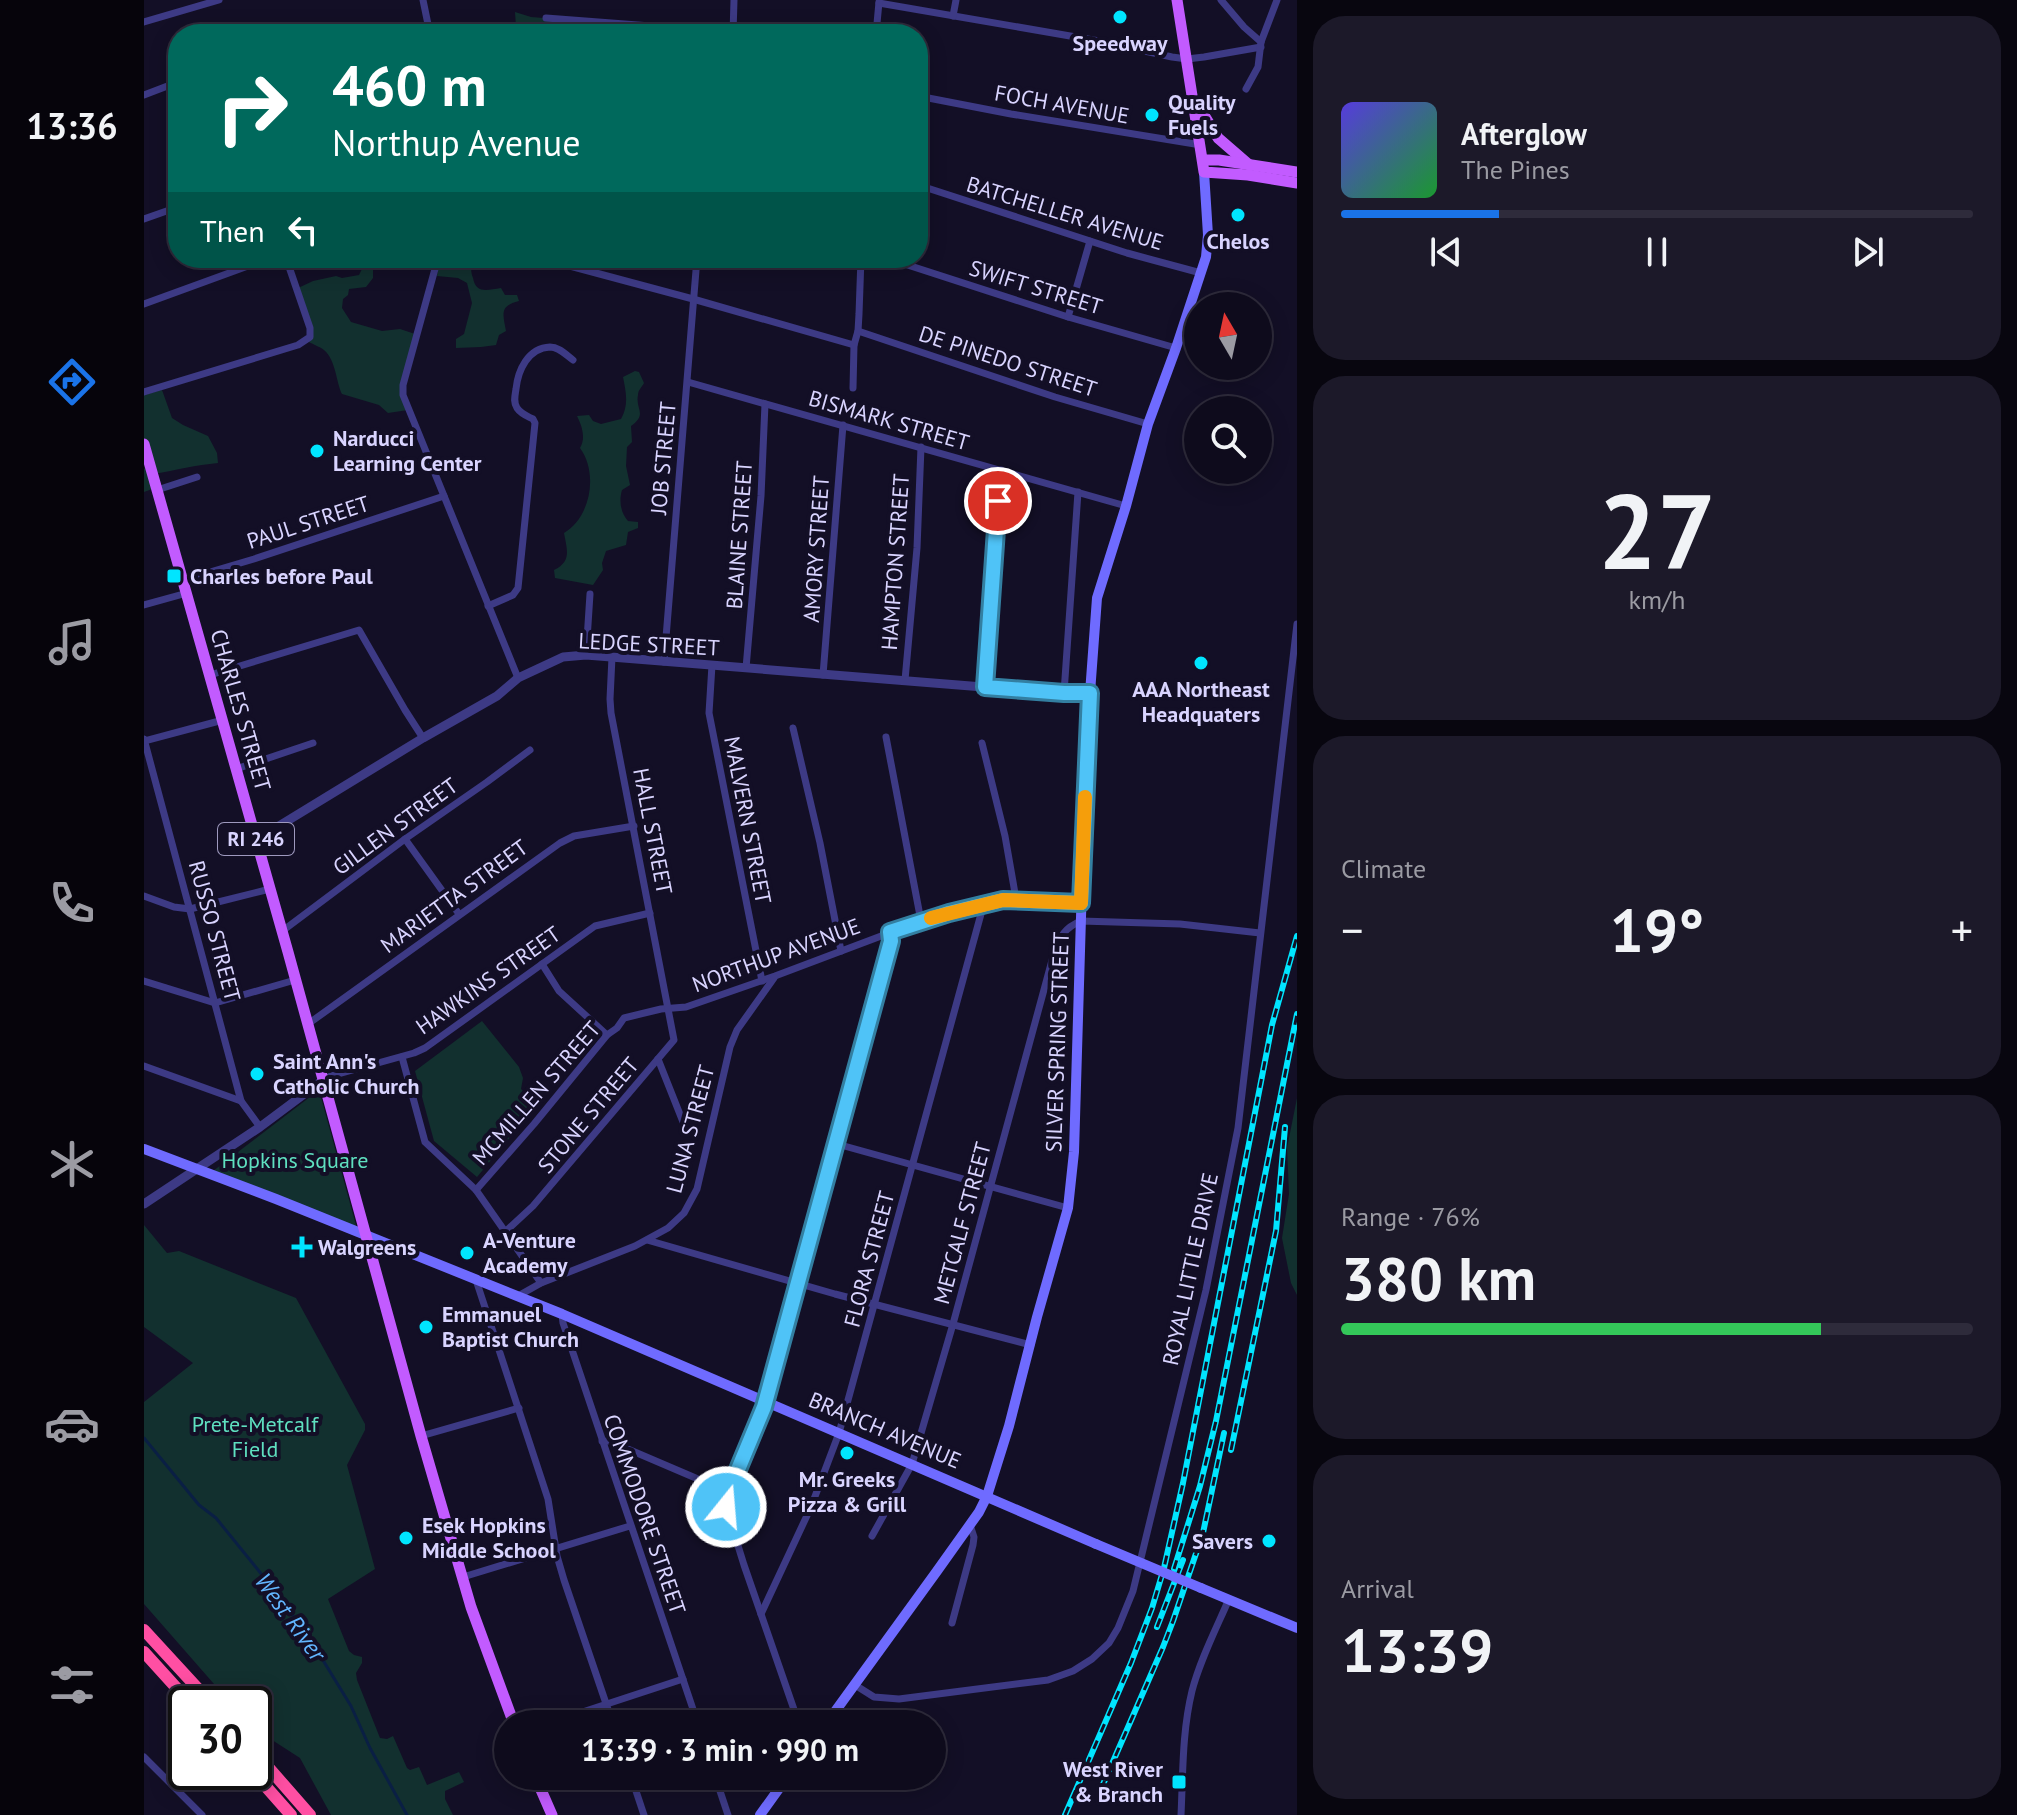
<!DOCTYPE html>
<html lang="en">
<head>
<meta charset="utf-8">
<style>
  body { margin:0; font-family:"PT Sans",sans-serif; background:#1c1929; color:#f1f3f6; height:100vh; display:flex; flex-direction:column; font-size:30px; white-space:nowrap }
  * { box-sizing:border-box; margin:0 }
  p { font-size:26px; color:#9b9ba3 }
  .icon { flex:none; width:44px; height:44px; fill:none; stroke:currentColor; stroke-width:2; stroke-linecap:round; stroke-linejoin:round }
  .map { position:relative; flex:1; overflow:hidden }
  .sheet { display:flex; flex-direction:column; gap:16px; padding:16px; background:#08060f; width:720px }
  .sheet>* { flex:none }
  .guide { position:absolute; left:24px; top:24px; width:760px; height:244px; border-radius:32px; box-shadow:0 4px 20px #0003,0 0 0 2px #2e2b3b; background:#00695c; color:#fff; overflow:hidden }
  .needle { width:52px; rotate:351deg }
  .tools { position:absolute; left:1040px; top:292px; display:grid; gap:16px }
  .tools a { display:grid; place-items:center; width:88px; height:88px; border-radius:50%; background:#0e0b1c; box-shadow:0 4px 20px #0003,0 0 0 2px #2e2b3b; font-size:40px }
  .speed { position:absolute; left:24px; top:1686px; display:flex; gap:16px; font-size:40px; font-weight:700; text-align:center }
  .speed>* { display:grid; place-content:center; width:104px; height:104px; border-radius:50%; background:#0e0b1c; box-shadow:0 4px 20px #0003,0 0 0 2px #2e2b3b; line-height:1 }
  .speed .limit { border:4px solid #111; border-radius:12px; background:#fff; color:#111 }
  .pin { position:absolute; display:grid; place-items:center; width:68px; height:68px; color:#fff; margin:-34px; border:4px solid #fff; border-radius:50%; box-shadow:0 2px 8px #0007 }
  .me { position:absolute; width:88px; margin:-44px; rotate:17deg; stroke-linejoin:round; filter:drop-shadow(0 0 6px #0008) }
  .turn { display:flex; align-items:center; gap:28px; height:168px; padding:0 32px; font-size:36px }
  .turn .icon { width:104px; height:104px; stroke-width:2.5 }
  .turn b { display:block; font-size:56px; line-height:68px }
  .then { display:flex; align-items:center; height:76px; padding:0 32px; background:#0003; gap:16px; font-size:30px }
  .big { font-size:60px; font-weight:600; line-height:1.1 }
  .sheet .tile { flex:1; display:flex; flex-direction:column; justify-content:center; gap:12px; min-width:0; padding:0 28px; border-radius:32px; background:#1c1929 }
  .sheet .dial { align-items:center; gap:0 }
  .dial b { font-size:104px; line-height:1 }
  .song { display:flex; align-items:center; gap:24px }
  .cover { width:96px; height:96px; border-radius:12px; background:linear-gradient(135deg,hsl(250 70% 55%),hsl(130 70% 35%)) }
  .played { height:8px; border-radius:4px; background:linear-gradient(90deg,#1a73e8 25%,#2e2b3b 25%) }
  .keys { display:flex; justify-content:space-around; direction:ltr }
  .heat { display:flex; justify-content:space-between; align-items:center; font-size:44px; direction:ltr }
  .charge { height:12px; border-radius:6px; background:linear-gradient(90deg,#34c759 76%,#2e2b3b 0) }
  .trip { position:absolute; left:350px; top:1710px; width:452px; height:80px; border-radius:40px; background:#0e0b1c; box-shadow:0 4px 20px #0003,0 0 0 2px #2e2b3b; font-weight:600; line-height:80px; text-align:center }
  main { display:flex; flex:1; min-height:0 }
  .menu { display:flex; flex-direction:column; width:144px; justify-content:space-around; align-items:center; background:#06040b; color:#9b9ba3 }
  .menu .icon { width:56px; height:56px }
  .menu .current { color:#1a73e8 }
  .menu b { font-size:36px; color:#f1f3f6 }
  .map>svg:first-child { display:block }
</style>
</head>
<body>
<main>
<nav class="menu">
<b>13:36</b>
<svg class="icon current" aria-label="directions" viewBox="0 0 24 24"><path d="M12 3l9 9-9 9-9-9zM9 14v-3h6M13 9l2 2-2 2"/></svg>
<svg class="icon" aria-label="music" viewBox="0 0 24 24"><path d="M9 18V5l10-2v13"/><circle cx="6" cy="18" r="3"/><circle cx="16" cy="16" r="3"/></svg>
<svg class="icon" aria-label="phone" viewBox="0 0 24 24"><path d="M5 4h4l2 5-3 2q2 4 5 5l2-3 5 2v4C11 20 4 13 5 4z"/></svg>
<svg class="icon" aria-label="climate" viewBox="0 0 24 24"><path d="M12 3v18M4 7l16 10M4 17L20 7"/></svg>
<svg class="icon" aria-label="car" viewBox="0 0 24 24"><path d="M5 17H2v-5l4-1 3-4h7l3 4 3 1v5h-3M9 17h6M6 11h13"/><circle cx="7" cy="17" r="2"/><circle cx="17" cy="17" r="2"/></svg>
<svg class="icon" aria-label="filters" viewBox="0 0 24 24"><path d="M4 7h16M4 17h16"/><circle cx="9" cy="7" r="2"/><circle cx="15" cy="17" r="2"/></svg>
</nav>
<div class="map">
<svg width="1153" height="1815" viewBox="0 0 1153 1815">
  <rect width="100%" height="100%" fill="#130f26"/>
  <g fill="#12302f">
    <polygon points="371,12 387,17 501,26 507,34 377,34 372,27"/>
    <path d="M296,258H330C327,266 326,270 329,278C332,294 343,290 357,288L361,295H373L375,301C355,306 359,314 362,331L355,335L352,345L337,347L312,348V339L320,334L328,303L323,283L314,278L293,276Z"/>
    <path d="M219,267L229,269V278L222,287L205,289L204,295L199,299L198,308L207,322L238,331L256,329L274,335L259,392L264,410L244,413L235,405L198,394C192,382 192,360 180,350C175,346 167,344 162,340L164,331L152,289L169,281L192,276L198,278L215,275Z"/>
    <path d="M491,371L495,372L500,383C498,387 494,390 494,395C491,409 504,414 487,426L488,442L483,447L482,466L486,485L478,490C475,500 476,512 484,521L494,522V528L484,532L482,545L462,551L458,563L459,570L449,585L411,578L410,570C428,561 423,550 420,533C446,518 455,474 436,448C442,438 438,426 433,416L445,415L449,421L457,424L477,419C485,405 482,392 479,377Z"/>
    <path d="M18,390L28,418L39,425L64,436L73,453L74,463C52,465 32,470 10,474L11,488L0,492V469L6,466L0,443V395Z"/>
    <polygon points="338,1021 375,1067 379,1078 377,1089 393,1105 333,1177 290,1141 271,1071"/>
    <polygon points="175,1090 213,1229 69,1171"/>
    <polygon points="1153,1098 1153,1295 1147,1283 1138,1238 1145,1194 1143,1148"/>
    <polygon points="0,1225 23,1253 35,1251 152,1298 221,1424 221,1430 203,1465 231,1569 184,1599 205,1651 210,1655 218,1657 218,1663 212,1673 213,1680 236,1738 243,1739 249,1736 263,1768 266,1770 275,1767 283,1785 315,1772 320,1782 301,1791 301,1799 309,1815 187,1815 156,1758 125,1738 110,1724 110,1704 90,1704 70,1684 0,1604 0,1402 49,1363 0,1327"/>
  </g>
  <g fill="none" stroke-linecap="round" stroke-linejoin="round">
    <polyline stroke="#0a1f44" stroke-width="3" points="0,1438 55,1505 72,1518 127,1586 166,1639 207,1706 226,1748 263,1815"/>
    <g stroke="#3d3a85" stroke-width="7">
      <polyline points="279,0 286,34"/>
      <polyline points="1077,0 1100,27 1117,42"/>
      <polyline points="735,3 955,41 1028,57 1043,59 1060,57 1117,47"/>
      <polyline points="809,16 812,0"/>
      <polyline points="402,18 533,28 577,34"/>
      <polyline points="0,22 75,0"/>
      <polyline points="589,34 590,0"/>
      <polyline points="732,34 735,2"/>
      <polyline points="1102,89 1114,67 1117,42 1133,0"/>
      <polyline points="0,95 34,82"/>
      <polyline points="774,96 867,114 1057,145"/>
      <polyline points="774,185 983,253 1057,273"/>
      <polyline points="0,219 34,207"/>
      <polyline points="294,258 259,385 259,395 374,678"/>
      <polyline points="396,258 549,299 710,345"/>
      <polyline points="694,258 717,264"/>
      <polyline points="742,258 924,317 1032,348"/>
      <polyline points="0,304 126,258"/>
      <polyline points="924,317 946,241"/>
      <polyline points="714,331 911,397 1004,424"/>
      <polyline points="544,382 982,506"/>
      <polyline points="709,388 710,345 714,331 715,314 717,258"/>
      <polyline points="0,392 154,345 166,337 166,328 142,258"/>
      <polyline points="13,490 53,477"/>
      <polyline points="39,580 110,559 300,496"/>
      <polyline points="0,605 43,593"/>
      <path d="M344,606L369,595L374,588L391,423L389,419C383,416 377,414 373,408C369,402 371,396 372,389C374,370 384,348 406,347C415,347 422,355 429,360"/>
      <polyline points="442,655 446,594"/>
      <polyline points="520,662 553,258"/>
      <polyline points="568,665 565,713 618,981"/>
      <polyline points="602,668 617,496 621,404"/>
      <polyline points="66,675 215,630 261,710 279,738"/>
      <polyline points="679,675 699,425"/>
      <polyline points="761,680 773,548 777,447"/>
      <polyline points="841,687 857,470"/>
      <polyline points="920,693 934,492"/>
      <polyline points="649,728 676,843 697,951"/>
      <polyline points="742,737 777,921"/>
      <polyline points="0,739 97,1101 116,1127"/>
      <polyline points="0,741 79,720"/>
      <polyline points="838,743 861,836 872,899"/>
      <polyline points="92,769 169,743"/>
      <polyline points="261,839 315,914"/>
      <polyline points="0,896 30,907 46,909 126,889"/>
      <polyline points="137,932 261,839 343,782 386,750"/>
      <polyline points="398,964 415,991 463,1035"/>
      <polyline points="0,981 71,1003 151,980"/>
      <polyline points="164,1024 416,843 430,836 490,826"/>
      <polyline points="258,1057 281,1142 332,1190 397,1283"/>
      <polyline points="514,1059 541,1127"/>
      <polyline points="0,1066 97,1101"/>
      <polyline points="179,1080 187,1076 270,1053 281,1048 451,926 506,913"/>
      <polyline points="693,1144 924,1208"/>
      <polyline points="332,1190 390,1124 463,1035 473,1028 480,1018 517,1009 542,1007 631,976 777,921 840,903 872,899 937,903"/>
      <polyline points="361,1232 389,1206 530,1040 467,713 466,699 468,657"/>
      <polyline points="503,1240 691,1294 887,1345"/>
      <polyline points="332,1280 404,1499 413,1556 420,1580 469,1724"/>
      <polyline points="374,1296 397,1283 491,1246 524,1228 540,1213 553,1189 586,1047 593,1030 630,978"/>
      <polyline points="418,1314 419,1323 554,1724"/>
      <polyline points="277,1436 375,1408"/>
      <polyline points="458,1441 465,1441 575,1488 583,1496"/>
      <path d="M728,1536L768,1464L809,1324L910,953C917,936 920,928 937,921L1036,924L1116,933"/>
      <polyline points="319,1577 486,1526"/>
      <polyline points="617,1614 667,1507 695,1433 840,903"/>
      <polyline points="808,1623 829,1545 830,1537 826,1525"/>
      <polyline points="711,1685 730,1697 755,1699 904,1680 929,1671 948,1659 965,1643 974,1628 989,1591 1062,1290 1094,1128 1153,624"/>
      <polyline points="402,1724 539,1679"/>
      <polyline points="655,1724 600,1565 582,1507 583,1496 620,1407 747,941 746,932"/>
      <polyline points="0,1757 58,1815"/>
      <polyline points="487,1776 500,1815"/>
      <polyline points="571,1776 584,1815"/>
      <path d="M1037,1815C1039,1774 1038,1732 1048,1691C1056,1660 1072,1629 1085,1599"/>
    </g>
    <g stroke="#3d3a85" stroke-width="9">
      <polyline points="112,840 279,738 353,696 374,678 419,657 442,655 864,689 920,693 946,693"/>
      <polyline points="0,1204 116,1127 179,1080"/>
    </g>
    <g stroke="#6f6bff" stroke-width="10">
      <polyline points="0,1149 132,1199 418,1314 952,1544"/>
      <polyline points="1057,1588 1153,1628"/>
      <polyline points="682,1724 793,1571 835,1512 843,1496 865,1426 893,1317 924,1208 930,1152 940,817 946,693 953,598 982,506 1004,424 1032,348 1062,257 1064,235 1060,172"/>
      <polyline points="616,1815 644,1776"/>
    </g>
    <g stroke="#c25bff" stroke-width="11">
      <polyline points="1033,0 1060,172 1104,175 1153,183"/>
      <polyline points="1054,105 1074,138 1104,164"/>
      <polyline points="1059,160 1075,160 1153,172"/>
      <polyline points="0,444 144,952 277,1436 327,1607 370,1724"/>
      <polyline points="391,1776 408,1815"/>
    </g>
    <g stroke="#ff4fa3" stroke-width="12">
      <polyline points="0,1630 68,1704"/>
      <polyline points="0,1652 47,1704"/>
      <polyline points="110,1751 166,1815"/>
      <polyline points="109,1772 147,1815"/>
    </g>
    <g stroke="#00e5ff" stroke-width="6">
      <g id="rail">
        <polyline points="1087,1450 1132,1231 1141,1127"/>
        <polyline points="1030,1569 1056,1486 1072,1421 1153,1014"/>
        <polyline points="1013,1627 1039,1560"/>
        <polyline points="957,1789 1019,1647 1029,1621 1059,1533 1080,1433"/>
        <polyline points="921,1815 987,1663 1008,1608 1020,1568 1039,1483 1128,1025 1153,936"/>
      </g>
    </g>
    <use href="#rail" stroke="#130f26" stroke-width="3" stroke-dasharray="9" stroke-linecap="butt"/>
    <polyline stroke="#6f6bff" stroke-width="10" points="952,1544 1057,1588"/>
  </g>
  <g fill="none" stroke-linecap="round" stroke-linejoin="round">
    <g stroke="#337fa1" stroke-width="20">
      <polyline id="route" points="582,1507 583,1496 620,1407 747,941 746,932 805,913 859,900 937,903 946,693 920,693 841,687 854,501"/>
    </g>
    <use href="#route" stroke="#4fc3f7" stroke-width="14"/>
    <polyline stroke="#f59e0b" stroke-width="14" points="787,918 859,900 937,903 941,797"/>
  </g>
  <g fill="#00e5ff" stroke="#130f26" stroke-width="3">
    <circle cx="976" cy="17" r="8"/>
    <circle cx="1008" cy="115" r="8"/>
    <circle cx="1094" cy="215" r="8"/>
    <circle cx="173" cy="451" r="8"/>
    <rect x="22" y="568" width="16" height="16" rx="4"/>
    <circle cx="1057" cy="663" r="8"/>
    <circle cx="113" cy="1074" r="8"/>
    <path d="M154 1235h8v8h8v8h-8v8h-8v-8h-8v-8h8z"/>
    <circle cx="323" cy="1253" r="8"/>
    <circle cx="282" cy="1327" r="8"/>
    <circle cx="703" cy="1453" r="8"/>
    <circle cx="262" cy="1538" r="8"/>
    <circle cx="1125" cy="1541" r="8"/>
    <rect x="1027" y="1774" width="16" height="16" rx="4"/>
  </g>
  <g text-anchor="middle" stroke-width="8" stroke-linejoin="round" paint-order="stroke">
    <rect fill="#130f26" stroke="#9e99be" stroke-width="2" x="74" y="823" width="76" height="32" rx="6"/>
    <g font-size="20" font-weight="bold" fill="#d9d4ff">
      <text x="112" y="846">RI 246</text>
    </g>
    <g font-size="22" font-weight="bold" fill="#d9d4ff" stroke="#130f26" text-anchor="start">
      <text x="976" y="51" text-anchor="middle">Speedway</text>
      <text x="1024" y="110">Quality<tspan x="1024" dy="25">Fuels</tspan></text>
      <text x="1094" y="249" text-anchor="middle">Chelos</text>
      <text x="189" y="446">Narducci<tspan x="189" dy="25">Learning Center</tspan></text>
      <text x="46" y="584">Charles before Paul</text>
      <text x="1057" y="697" text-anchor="middle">AAA Northeast<tspan x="1057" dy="25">Headquaters</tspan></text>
      <text x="129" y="1069">Saint Ann's<tspan x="129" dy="25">Catholic Church</tspan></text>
      <text x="339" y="1248">A-Venture<tspan x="339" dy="25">Academy</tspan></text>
      <text x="174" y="1255">Walgreens</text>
      <text x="298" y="1322">Emmanuel<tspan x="298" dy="25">Baptist Church</tspan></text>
      <text x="703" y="1487" text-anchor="middle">Mr. Greeks<tspan x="703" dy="25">Pizza &amp; Grill</tspan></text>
      <text x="278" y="1533">Esek Hopkins<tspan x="278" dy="25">Middle School</tspan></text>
      <text x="1109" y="1549" text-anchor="end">Savers</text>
      <text x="1019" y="1777" text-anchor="end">West River<tspan x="1019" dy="25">&amp; Branch</tspan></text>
    </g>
    <g font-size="22" fill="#d9d4ff" stroke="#130f26">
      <text transform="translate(918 104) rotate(10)" y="8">FOCH AVENUE</text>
      <text transform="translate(921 213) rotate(17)" y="8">BATCHELLER AVENUE</text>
      <text transform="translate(892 287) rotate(17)" y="8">SWIFT STREET</text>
      <text transform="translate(864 361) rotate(18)" y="8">DE PINEDO STREET</text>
      <text transform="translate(745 420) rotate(16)" y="8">BISMARK STREET</text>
      <text transform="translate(519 458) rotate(-85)" y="8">JOB STREET</text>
      <text transform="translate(164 522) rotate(-18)" y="8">PAUL STREET</text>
      <text transform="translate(595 535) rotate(-86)" y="8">BLAINE STREET</text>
      <text transform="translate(672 549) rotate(-86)" y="8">AMORY STREET</text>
      <text transform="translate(751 562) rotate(-86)" y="8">HAMPTON STREET</text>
      <text transform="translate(505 644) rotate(3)" y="8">LEDGE STREET</text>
      <text transform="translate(97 710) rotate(74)" y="8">CHARLES STREET</text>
      <text transform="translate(604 820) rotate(79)" y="8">MALVERN STREET</text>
      <text transform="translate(251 826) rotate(-36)" y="8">GILLEN STREET</text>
      <text transform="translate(509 831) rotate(79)" y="8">HALL STREET</text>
      <text transform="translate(310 896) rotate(-36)" y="8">MARIETTA STREET</text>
      <text transform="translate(71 931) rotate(75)" y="8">RUSSO STREET</text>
      <text transform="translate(632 955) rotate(-20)" y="8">NORTHUP AVENUE</text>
      <text transform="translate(344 980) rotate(-35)" y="8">HAWKINS STREET</text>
      <text transform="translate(913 1042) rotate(-88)" y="8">SILVER SPRING STREET</text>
      <text transform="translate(392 1093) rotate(-49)" y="8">MCMILLEN STREET</text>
      <text transform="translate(444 1115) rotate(-50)" y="8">STONE STREET</text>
      <text transform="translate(546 1129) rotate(-75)" y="8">LUNA STREET</text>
      <text transform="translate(818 1223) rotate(-75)" y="8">METCALF STREET</text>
      <text transform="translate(725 1259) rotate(-75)" y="8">FLORA STREET</text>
      <text transform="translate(1046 1269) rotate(-78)" y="8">ROYAL LITTLE DRIVE</text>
      <text transform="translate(741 1430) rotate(23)" y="8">BRANCH AVENUE</text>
      <text transform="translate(501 1514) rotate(71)" y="8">COMMODORE STREET</text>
    </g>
    <g font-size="22" fill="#5fe0c0" stroke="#130f26">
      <text x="151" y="1168">Hopkins Square</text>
      <text x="111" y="1432">Prete-Metcalf<tspan x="111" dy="25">Field</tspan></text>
    </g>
    <g font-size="24" font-style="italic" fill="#62b6ff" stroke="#130f26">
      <text transform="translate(146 1617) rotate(54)" y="8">West River</text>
    </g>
  </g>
</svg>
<div class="tools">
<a><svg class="needle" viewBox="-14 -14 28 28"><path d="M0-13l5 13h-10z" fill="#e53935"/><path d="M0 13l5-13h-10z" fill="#9b9ba3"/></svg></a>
<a><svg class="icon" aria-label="search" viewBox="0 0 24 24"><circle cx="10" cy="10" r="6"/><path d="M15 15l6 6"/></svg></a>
</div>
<div class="speed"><div class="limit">30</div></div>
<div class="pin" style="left:854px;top:501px;background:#d93025"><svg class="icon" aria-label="arrive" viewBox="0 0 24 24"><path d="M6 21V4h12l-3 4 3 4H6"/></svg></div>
<svg class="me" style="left:582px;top:1507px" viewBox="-20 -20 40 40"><circle r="17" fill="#4fc3f7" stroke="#fff" stroke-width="3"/><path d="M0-11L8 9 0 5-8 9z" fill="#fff"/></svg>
<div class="trip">13:39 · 3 min · 990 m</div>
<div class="guide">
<div class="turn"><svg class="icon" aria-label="right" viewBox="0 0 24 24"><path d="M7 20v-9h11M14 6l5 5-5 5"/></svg><div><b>460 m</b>Northup Avenue</div></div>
<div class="then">Then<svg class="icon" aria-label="left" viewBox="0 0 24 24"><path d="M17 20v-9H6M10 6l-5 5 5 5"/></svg></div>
</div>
</div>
<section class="sheet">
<div class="tile">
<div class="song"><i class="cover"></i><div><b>Afterglow</b><p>The Pines</p></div></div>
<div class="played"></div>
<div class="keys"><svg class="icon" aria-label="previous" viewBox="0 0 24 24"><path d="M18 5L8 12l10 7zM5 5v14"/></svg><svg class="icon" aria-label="pause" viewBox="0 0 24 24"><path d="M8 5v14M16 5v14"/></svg><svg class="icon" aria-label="next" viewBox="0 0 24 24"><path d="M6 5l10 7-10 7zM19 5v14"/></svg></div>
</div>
<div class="tile dial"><b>27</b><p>km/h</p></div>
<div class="tile"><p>Climate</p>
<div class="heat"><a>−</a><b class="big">19°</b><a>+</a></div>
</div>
<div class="tile"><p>Range · 76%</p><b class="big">380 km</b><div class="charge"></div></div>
<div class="tile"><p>Arrival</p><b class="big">13:39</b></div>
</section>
</main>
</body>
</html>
